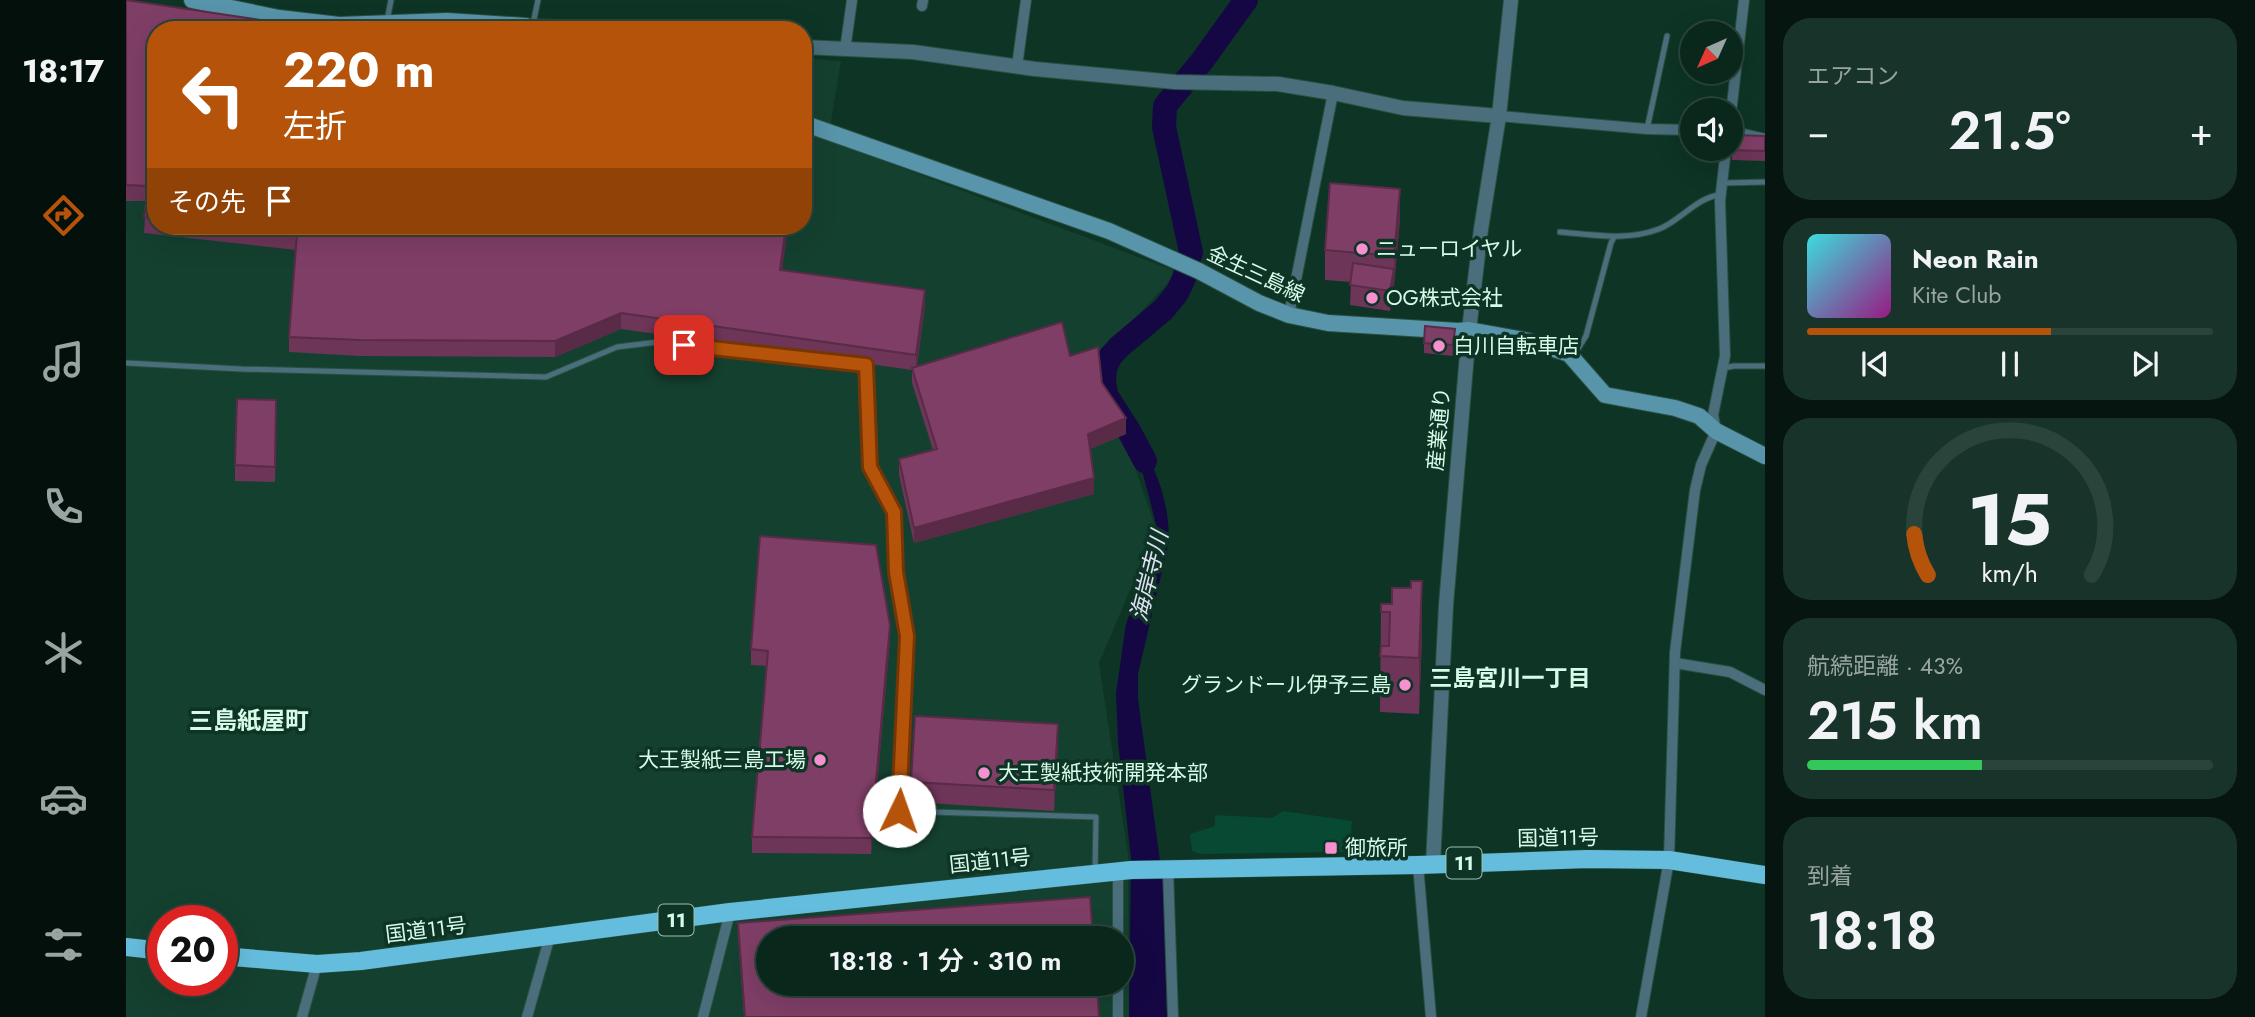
<!DOCTYPE html>
<html lang="ja">
<head>
<meta charset="utf-8">
<style>
  body { margin:0; font-family:Jost,"Noto Sans JP",sans-serif; background:#183329; color:#f1f3f6; height:100vh; display:flex; flex-direction:column; font-size:26px; white-space:nowrap }
  * { box-sizing:border-box; margin:0 }
  p { font-size:23px; color:#99a5a3 }
  .icon { flex:none; width:38px; height:38px; fill:none; stroke:currentColor; stroke-width:2; stroke-linecap:round; stroke-linejoin:round }
  .map { position:relative; flex:1; overflow:hidden }
  .drawer { display:flex; flex-direction:column; gap:18px; padding:18px; background:#06150f; width:490px }
  .drawer>* { flex:none }
  .hud { position:absolute; left:21px; top:21px; width:665px; height:214px; border-radius:28px; box-shadow:0 7px 28px #0002,0 0 0 2px #2a443b; background:#b45309; color:#fff; overflow:hidden }
  .needle { width:46px; rotate:225deg }
  .tools { position:absolute; left:1554px; top:21px; display:grid; gap:14px }
  .tools a { display:grid; place-items:center; width:63px; height:63px; border-radius:50%; background:#0a271c; box-shadow:0 7px 28px #0002,0 0 0 2px #2a443b; font-size:35px }
  .speed { position:absolute; left:21px; top:905px; display:flex; gap:14px; font-size:35px; font-weight:700; text-align:center }
  .speed>* { display:grid; place-content:center; width:91px; height:91px; border-radius:50%; background:#0a271c; box-shadow:0 7px 28px #0002,0 0 0 2px #2a443b; line-height:1 }
  .speed .limit { border:10px solid #d22; background:#fff; color:#111 }
  .pin { position:absolute; display:grid; place-items:center; width:60px; height:60px; color:#fff; margin:-30px; border-radius:14px; box-shadow:0 4px 10px #0006 }
  .me { position:absolute; width:77px; margin:-38px; rotate:3deg; stroke-linejoin:round; filter:drop-shadow(0 0 5px #0008) }
  .turn { display:flex; align-items:center; gap:24px; height:147px; padding:0 21px; font-size:32px }
  .turn .icon { width:91px; height:91px; stroke-width:2.5 }
  .turn b { display:block; font-size:49px; line-height:60px }
  .then { display:flex; align-items:center; height:66px; padding:0 21px; background:#0003; gap:14px; font-size:26px }
  .big { font-size:52px; font-weight:600; line-height:1.1 }
  .drawer .widget { flex:1; display:flex; flex-direction:column; justify-content:center; gap:10px; min-width:0; padding:0 24px; border-radius:28px; background:#183329 }
  .drawer .dial { align-items:center; gap:0 }
  .dial svg { height:182px; overflow:visible; fill:none; stroke:#2a443b; stroke-width:7; stroke-linecap:round; text-anchor:middle }
  .dial text { fill:#f1f3f6; stroke:none }
  .song { display:flex; align-items:center; gap:21px }
  .cover { width:84px; height:84px; border-radius:10px; background:linear-gradient(135deg,hsl(180 70% 55%),hsl(310 70% 35%)) }
  .played { height:7px; border-radius:4px; background:linear-gradient(90deg,#b45309 60%,#2a443b 60%) }
  .keys { display:flex; justify-content:space-around; direction:ltr }
  .heat { display:flex; justify-content:space-between; align-items:center; font-size:38px; direction:ltr }
  .charge { height:10px; border-radius:5px; background:linear-gradient(90deg,#34c759 43%,#2a443b 0) }
  .trip { position:absolute; left:630px; top:926px; width:378px; height:70px; border-radius:35px; background:#0a271c; box-shadow:0 7px 28px #0002,0 0 0 2px #2a443b; font-weight:600; line-height:70px; text-align:center }
  main { display:flex; flex:1; min-height:0 }
  .tabs { display:flex; flex-direction:column; width:126px; justify-content:space-around; align-items:center; background:#04100b; color:#99a5a3 }
  .tabs .icon { width:49px; height:49px }
  .tabs .active { color:#b45309 }
  .tabs b { font-size:32px; color:#f1f3f6 }
  .map>svg:first-child { display:block }
</style>
</head>
<body>
<main>
<nav class="tabs">
<b>18:17</b>
<svg class="icon active" aria-label="directions" viewBox="0 0 24 24"><path d="M12 3l9 9-9 9-9-9zM9 14v-3h6M13 9l2 2-2 2"/></svg>
<svg class="icon" aria-label="music" viewBox="0 0 24 24"><path d="M9 18V5l10-2v13"/><circle cx="6" cy="18" r="3"/><circle cx="16" cy="16" r="3"/></svg>
<svg class="icon" aria-label="phone" viewBox="0 0 24 24"><path d="M5 4h4l2 5-3 2q2 4 5 5l2-3 5 2v4C11 20 4 13 5 4z"/></svg>
<svg class="icon" aria-label="climate" viewBox="0 0 24 24"><path d="M12 3v18M4 7l16 10M4 17L20 7"/></svg>
<svg class="icon" aria-label="car" viewBox="0 0 24 24"><path d="M5 17H2v-5l4-1 3-4h7l3 4 3 1v5h-3M9 17h6M6 11h13"/><circle cx="7" cy="17" r="2"/><circle cx="17" cy="17" r="2"/></svg>
<svg class="icon" aria-label="filters" viewBox="0 0 24 24"><path d="M4 7h16M4 17h16"/><circle cx="9" cy="7" r="2"/><circle cx="15" cy="17" r="2"/></svg>
</nav>
<div class="map">
<svg width="1639" height="1017" viewBox="0 0 1639 1017">
  <rect width="100%" height="100%" fill="#0d3425"/>
  <path fill="#14402f" fill-rule="evenodd" d="M0,4L30,30V226H677V58L715,61L702,140L1052,272L972,358L1030,529L973,663L1002,855L1003,1017H0ZM37,920H96V980H37ZM642,938H996V984H642Z"/>
  <polygon fill="#074933" points="1157,811 1226,821 1224,852 1074,854 1066,851 1064,834 1089,826 1089,815 1146,818"/>
  <path fill="#150743" d="M1007,430C1029,465 1043,499 1043,541L1012,674V699L1037,883L1041,1017H1003L1005,858L992,742L990,693L1000,624L1026,552L1031,528L1016,470L996,438Z"/>
  <g fill="none" stroke-linecap="round" stroke-linejoin="round">
    <polyline stroke="#150743" stroke-width="24" points="1019,461 1003,431 980,395 978,381 979,368 984,357 993,347 1037,310 1051,293 1058,278 1065,252 1038,127 1039,106 1076,61 1120,0"/>
    <g stroke="#295040" stroke-width="7">
      <g id="service">
        <polyline points="261,21 265,0"/>
        <polyline points="407,24 412,0"/>
        <polyline points="1521,129 1541,36"/>
        <polyline points="1597,183 1639,182"/>
        <path d="M1434,232C1467,235 1502,241 1533,229C1554,221 1572,196 1595,195"/>
        <polyline points="1448,355 1460,336 1485,243 1488,237"/>
        <polyline points="0,363 115,369 420,377 491,347 532,342 740,365 744,467 767,512 770,572 781,636 773,811 970,817 969,872"/>
        <polyline points="1597,368 1608,366 1639,366"/>
      </g>
    </g>
    <g stroke="#295040" stroke-width="12">
      <g id="minor">
        <polyline points="796,6 797,0"/>
        <polyline points="719,50 726,0"/>
        <polyline points="891,66 900,0"/>
        <polyline points="1605,113 1618,0"/>
        <polyline points="1373,116 1521,129 1566,130"/>
        <polyline points="1605,131 1639,139"/>
        <polyline points="1163,315 1207,93"/>
        <polyline points="1549,663 1604,672 1639,690"/>
        <polyline points="1292,865 1305,1017"/>
        <polyline points="1042,869 1047,1017"/>
        <polyline points="992,871 992,938"/>
        <polyline points="992,984 992,1017"/>
        <polyline points="176,1017 191,964"/>
        <polyline points="401,1017 424,936"/>
        <polyline points="577,1017 604,912"/>
        <polyline points="1515,1017 1543,860 1549,652 1569,490 1575,465 1590,431 1587,415 1599,356 1594,201 1600,149"/>
      </g>
    </g>
    <g stroke="#295040" stroke-width="16">
      <g id="tertiary">
        <polyline points="400,26 527,30"/>
        <polyline points="677,47 787,52 909,69 1049,82 1152,84 1207,93 1277,108 1373,116"/>
        <polyline points="1307,864 1320,605 1343,330 1355,229 1373,116 1385,0"/>
      </g>
    </g>
    <g stroke="#295040" stroke-width="18">
      <g id="secondary">
        <polyline points="66,0 153,18 213,25 321,21 400,26 411,30"/>
        <polyline points="677,123 983,231 1073,271 1133,303 1163,315 1202,323 1332,331 1343,330 1403,341 1443,354 1479,395 1549,408 1573,416 1590,431 1639,456"/>
      </g>
    </g>
    <g stroke="#295040" stroke-width="19">
      <g id="trunk">
        <polyline points="0,947 37,951"/>
        <polyline points="96,956 191,964 235,961 604,912 1005,870 1292,865 1462,859 1543,860 1639,875"/>
      </g>
    </g>
    <use href="#service" stroke="#4a6e7c" stroke-width="5"/>
    <use href="#minor" stroke="#4a6e7c" stroke-width="10"/>
    <use href="#tertiary" stroke="#4a6e7c" stroke-width="14"/>
    <use href="#secondary" stroke="#5894aa" stroke-width="16"/>
    <use href="#trunk" stroke="#65bddd" stroke-width="18"/>
  </g>
  <g fill="#6d3558">
    <polygon points="0,0 30,30 30,226 662,226 656,270 799,306 791,366 944,356 976,383 1000,434 964,449 968,494 788,543 773,475 773,459 807,450 786,383 786,370 495,329 429,357 234,356 163,352 163,337 170,250 18,233 20,201 0,201"/>
    <polygon points="1639,136 1639,161 1606,160 1606,150"/>
    <polygon points="1274,219 1268,286 1264,311 1224,305 1225,282 1199,280 1199,250"/>
    <polygon points="1329,339 1327,356 1298,353 1298,343"/>
    <polygon points="150,400 149,482 109,481 109,465"/>
    <polygon points="1255,604 1296,637 1293,714 1254,712"/>
    <polygon points="764,640 745,854 626,853 626,837 640,666 625,665 625,649"/>
    <polygon points="932,745 928,811 785,802 785,782"/>
    <polygon points="612,923 973,1017 618,1017 612,938"/>
  </g>
  <g fill="#592b47">
    <polygon points="1274,189 1274,219 1268,286 1268,256"/>
    <polygon points="660,226 662,226 654,286 654,270"/>
    <polygon points="1268,269 1268,290 1264,311 1264,291"/>
    <polygon points="799,290 799,306 790,370 790,355"/>
    <polygon points="495,313 495,329 429,357 429,341"/>
    <polygon points="1000,418 1000,434 962,450 962,434"/>
    <polygon points="968,478 968,494 788,543 788,528"/>
    <polygon points="1296,581 1296,637 1293,714 1293,658"/>
    <polygon points="764,625 764,640 745,854 745,838"/>
    <polygon points="932,724 932,745 928,811 928,790"/>
  </g>
  <g fill="#7f3e66" stroke="#592b47" stroke-width="2">
    <polygon points="0,0 202,30 30,30 30,219 18,217 22,186 0,185"/>
    <polygon points="1607,135 1639,136 1639,151 1606,150"/>
    <polygon points="1204,183 1274,189 1268,256 1199,250"/>
    <polygon points="95,226 660,226 654,270 799,290 790,355 495,313 429,341 234,340 163,337 171,234"/>
    <polygon points="1227,263 1268,269 1264,291 1224,285"/>
    <polygon points="936,322 944,356 972,347 976,383 1000,418 962,434 968,478 788,528 773,459 811,449 786,368"/>
    <polygon points="1299,326 1329,329 1327,345 1298,343"/>
    <polygon points="111,399 150,400 149,467 109,465"/>
    <polygon points="634,536 750,545 764,625 745,838 626,837 642,651 625,649"/>
    <polygon points="1285,581 1296,581 1293,658 1254,656 1255,646 1263,646 1264,612 1255,612 1255,604 1266,604 1266,588 1285,588"/>
    <polygon points="789,716 932,724 928,790 785,782"/>
    <polygon points="964,897 967,938 642,938 642,984 971,984 973,1017 619,1017 612,923"/>
  </g>
  <g fill="none" stroke-linecap="round" stroke-linejoin="round">
    <g stroke="#753606" stroke-width="18">
      <polyline id="route" points="558,345 740,365 744,467 768,512 770,572 781,636 773,811"/>
    </g>
    <use href="#route" stroke="#b45309" stroke-width="12"/>
  </g>
  <g fill="#f790cf" stroke="#0d3425" stroke-width="2.5">
    <circle cx="1236" cy="249" r="7"/>
    <circle cx="1246" cy="298" r="7"/>
    <circle cx="1313" cy="346" r="7"/>
    <circle cx="1279" cy="685" r="7"/>
    <circle cx="694" cy="760" r="7"/>
    <circle cx="858" cy="773" r="7"/>
    <rect x="1198" y="841" width="14" height="14" rx="3.5"/>
  </g>
  <g text-anchor="middle" stroke-width="7" stroke-linejoin="round" paint-order="stroke">
    <g fill="#0d3425" stroke="#9bbfae" stroke-width="2">
      <rect x="1320.5" y="847.5" width="35" height="31" rx="5"/>
      <rect x="532.5" y="904.5" width="35" height="31" rx="5"/>
    </g>
    <g font-size="19" font-weight="bold" fill="#d8fbe9">
      <text x="1338" y="870">11</text>
      <text x="550" y="927">11</text>
    </g>
    <g font-size="21" fill="#d8fbe9" stroke="#0d3425" text-anchor="start">
      <text x="1250" y="256">ニューロイヤル</text>
      <text x="1260" y="305">OG株式会社</text>
      <text x="1327" y="353">白川自転車店</text>
      <text x="1265" y="692" text-anchor="end">グランドール伊予三島</text>
      <text x="680" y="767" text-anchor="end">大王製紙三島工場</text>
      <text x="872" y="780">大王製紙技術開発本部</text>
      <text x="1219" y="855">御旅所</text>
    </g>
    <g font-size="21" fill="#d8fbe9" stroke="#0d3425">
      <text transform="translate(1130 274) rotate(25)" y="7">金生三島線</text>
      <text transform="translate(1313 429) rotate(-85)" y="7">産業通り</text>
      <text transform="translate(1432 838) rotate(-1)" y="7">国道11号</text>
      <text transform="translate(864 861) rotate(-6)" y="7">国道11号</text>
      <text transform="translate(300 930) rotate(-7)" y="7">国道11号</text>
    </g>
    <g font-size="23" font-style="italic" fill="#dedff3" stroke="#0d3425">
      <text transform="translate(1023 576) rotate(-76)" y="8">海岸寺川</text>
    </g>
    <g font-size="23" font-weight="bold" fill="#d8fbe9" stroke="#0d3425">
      <text x="1384" y="686">三島宮川一丁目</text>
    </g>
    <g font-size="24" font-weight="bold" fill="#d8fbe9" stroke="#0d3425">
      <text x="123" y="729">三島紙屋町</text>
    </g>
  </g>
</svg>
<div class="tools">
<a><svg class="needle" viewBox="-14 -14 28 28"><path d="M0-13l5 13h-10z" fill="#e53935"/><path d="M0 13l5-13h-10z" fill="#99a5a3"/></svg></a>
<a><svg class="icon" aria-label="sound" viewBox="0 0 24 24"><path d="M4 9h4l5-4v14l-5-4H4zM17 9q2 3 0 6"/></svg></a>
</div>
<div class="speed"><div class="limit">20</div></div>
<div class="pin" style="left:558px;top:345px;background:#d93025"><svg class="icon" aria-label="arrive" viewBox="0 0 24 24"><path d="M6 21V4h12l-3 4 3 4H6"/></svg></div>
<svg class="me" style="left:773px;top:811px" viewBox="-20 -20 40 40"><circle r="19" fill="#fff"/><path d="M0-13L10 11 0 6-10 11z" fill="#b45309"/></svg>
<div class="trip">18:18 · 1 分 · 310 m</div>
<div class="hud">
<div class="turn"><svg class="icon" aria-label="left" viewBox="0 0 24 24"><path d="M17 20v-9H6M10 6l-5 5 5 5"/></svg><div><b>220 m</b>左折</div></div>
<div class="then">その先<svg class="icon" aria-label="arrive" viewBox="0 0 24 24"><path d="M6 21V4h12l-3 4 3 4H6"/></svg></div>
</div>
</div>
<section class="drawer">
<div class="widget"><p>エアコン</p>
<div class="heat"><a>−</a><b class="big">21.5°</b><a>+</a></div>
</div>
<div class="widget">
<div class="song"><i class="cover"></i><div><b>Neon Rain</b><p>Kite Club</p></div></div>
<div class="played"></div>
<div class="keys"><svg class="icon" aria-label="previous" viewBox="0 0 24 24"><path d="M18 5L8 12l10 7zM5 5v14"/></svg><svg class="icon" aria-label="pause" viewBox="0 0 24 24"><path d="M8 5v14M16 5v14"/></svg><svg class="icon" aria-label="next" viewBox="0 0 24 24"><path d="M6 5l10 7-10 7zM19 5v14"/></svg></div>
</div>
<div class="widget dial"><svg viewBox="0 0 100 80">
<path d="M14 69A42 42 0 1 1 86 69"/>
<path d="M14 69A42 42 0 0 1 8 51" stroke="#b45309"/>
<text x="50" y="56" font-size="32" font-weight="700">15</text>
<text x="50" y="72" font-size="11">km/h</text>
</svg></div>
<div class="widget"><p>航続距離 · 43%</p><b class="big">215 km</b><div class="charge"></div></div>
<div class="widget"><p>到着</p><b class="big">18:18</b></div>
</section>
</main>
</body>
</html>
